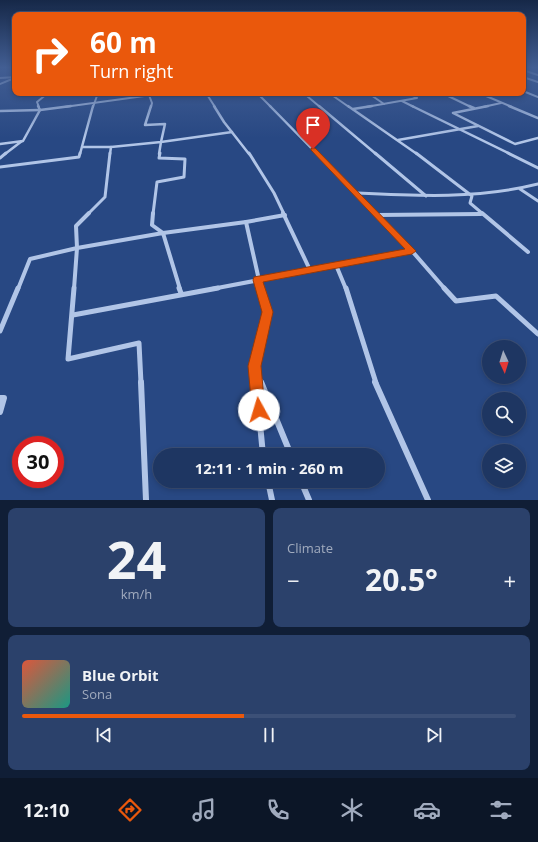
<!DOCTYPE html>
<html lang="en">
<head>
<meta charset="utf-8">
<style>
  body { margin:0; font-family:"Open Sans",sans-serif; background:#2b416b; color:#f1f3f6; height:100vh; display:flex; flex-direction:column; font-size:15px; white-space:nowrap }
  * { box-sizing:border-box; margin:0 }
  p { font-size:13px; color:#a1abbe }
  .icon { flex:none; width:22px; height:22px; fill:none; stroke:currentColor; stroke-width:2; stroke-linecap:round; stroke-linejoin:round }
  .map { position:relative; height:500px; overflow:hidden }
  .drawer { display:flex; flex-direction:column; gap:8px; padding:8px; background:#101e36; flex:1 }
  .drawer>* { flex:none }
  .guide { position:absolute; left:12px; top:12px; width:514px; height:84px; border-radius:8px; box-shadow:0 2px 6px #0003,0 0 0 1px #3c5077; background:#ea580c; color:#fff; overflow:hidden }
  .needle { width:26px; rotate:176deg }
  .controls { position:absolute; left:482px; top:340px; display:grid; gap:8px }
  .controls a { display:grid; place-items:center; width:44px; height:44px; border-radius:50%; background:#1e3662; box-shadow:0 2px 6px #0003,0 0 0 1px #3c5077; font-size:20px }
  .speed { position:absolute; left:12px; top:436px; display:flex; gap:8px; font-size:20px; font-weight:700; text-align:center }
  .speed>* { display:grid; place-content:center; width:52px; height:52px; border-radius:50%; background:#1e3662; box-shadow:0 2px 6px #0003,0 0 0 1px #3c5077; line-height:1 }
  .speed .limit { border:6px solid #d22; background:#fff; color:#111 }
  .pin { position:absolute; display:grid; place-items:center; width:34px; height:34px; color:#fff; margin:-41px -17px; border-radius:50% 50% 50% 0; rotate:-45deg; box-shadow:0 0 4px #0007 }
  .pin .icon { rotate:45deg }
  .me { position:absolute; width:44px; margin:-22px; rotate:354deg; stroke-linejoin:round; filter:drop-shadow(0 0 3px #0008) }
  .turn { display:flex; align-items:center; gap:14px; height:84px; padding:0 12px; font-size:18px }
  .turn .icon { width:52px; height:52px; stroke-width:2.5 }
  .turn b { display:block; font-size:28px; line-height:34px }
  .big { font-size:30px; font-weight:700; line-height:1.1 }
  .drawer .widget { flex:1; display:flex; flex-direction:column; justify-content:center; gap:6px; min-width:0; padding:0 14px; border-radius:8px; background:#2b416b }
  .drawer .dial { align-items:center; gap:0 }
  .dial b { font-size:52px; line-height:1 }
  .song { display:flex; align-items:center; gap:12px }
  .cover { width:48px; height:48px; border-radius:6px; background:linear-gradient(135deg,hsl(10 70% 55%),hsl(170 70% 35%)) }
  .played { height:4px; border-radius:2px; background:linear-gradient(90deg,#ea580c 45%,#3c5077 45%) }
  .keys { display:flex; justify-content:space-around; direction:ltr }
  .heat { display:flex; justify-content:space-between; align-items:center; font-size:22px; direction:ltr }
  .drawer .tiles { flex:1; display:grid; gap:8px; grid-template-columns:1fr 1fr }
  .widget:last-child { grid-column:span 2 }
  .trip { position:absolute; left:153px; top:448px; width:232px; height:40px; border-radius:20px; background:#1e3662; box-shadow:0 2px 6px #0003,0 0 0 1px #3c5077; font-weight:700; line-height:40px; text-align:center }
  .dock { display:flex; height:64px; justify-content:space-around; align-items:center; background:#0c1627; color:#a1abbe }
  .dock .icon { width:28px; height:28px }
  .dock .active { color:#ea580c }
  .dock b { font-size:18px; color:#f1f3f6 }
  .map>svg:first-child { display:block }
</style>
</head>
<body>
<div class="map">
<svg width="538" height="500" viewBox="0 0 538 500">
  <rect width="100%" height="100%" fill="#284883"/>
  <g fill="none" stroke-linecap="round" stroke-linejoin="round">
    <g stroke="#b1c5e7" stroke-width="2">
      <polyline points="523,70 538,75"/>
      <polyline points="523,77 538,82"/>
      <polyline points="0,78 15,77"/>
      <polyline points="523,91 538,97"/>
      <polyline points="206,93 215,107"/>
      <polyline points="257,93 271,107"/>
      <polyline points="329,93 349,107"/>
      <polyline points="368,93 384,104"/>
      <polyline points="442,93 471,107"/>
      <polyline points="479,93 512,107"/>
      <polyline points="149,95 152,103 151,107"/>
      <polyline points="259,95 307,96 320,107"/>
      <polyline points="402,101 414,107"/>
      <polyline points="39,107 37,102 48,93"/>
      <polyline points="64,107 166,93"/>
      <polyline points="93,107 98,93"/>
      <polyline points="366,107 417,98 407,93"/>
      <polyline points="483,107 501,103"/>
    </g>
    <g stroke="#b1c5e7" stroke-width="2.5">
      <polyline points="38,106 40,110 71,106"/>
      <polyline points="214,106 224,122 249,154"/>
      <polyline points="270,106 317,154"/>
      <polyline points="319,106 376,154"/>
      <polyline points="348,106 417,154"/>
      <polyline points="412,106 510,154"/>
      <polyline points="469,106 474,108"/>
      <polyline points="488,106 453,113 515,144 538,138"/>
      <polyline points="509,106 538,118"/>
      <polyline points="353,109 372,106"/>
      <polyline points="0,111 40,110"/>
      <polyline points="398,140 478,126"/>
      <polyline points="0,144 23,141 40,110"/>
      <polyline points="83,147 111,147"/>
      <polyline points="5,154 22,141"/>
      <polyline points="80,154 93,106"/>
      <polyline points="110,154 111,147 161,142 165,124 145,125 151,106"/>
      <polyline points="159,154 161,142 232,132"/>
    </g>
    <g stroke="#b1c5e7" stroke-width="3">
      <polyline points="249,153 274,193 284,214"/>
      <polyline points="316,153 376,214"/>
      <polyline points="375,153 426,196"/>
      <polyline points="416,153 472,196 470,203 483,214"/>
      <polyline points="508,153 538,168"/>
      <polyline points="0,158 6,153"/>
      <polyline points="0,167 79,157 80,153"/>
      <polyline points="520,189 538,201"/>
      <path d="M356,193C418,196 478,199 538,184"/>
      <polyline points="88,214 105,197 110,153"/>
      <polyline points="153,214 157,182 184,177 185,159 159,158 160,153"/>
    </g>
    <g stroke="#b1c5e7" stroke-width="4">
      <polyline points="153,213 152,225 163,233 246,222 261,289"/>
      <polyline points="283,213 310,270"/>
      <polyline points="375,213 412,251 445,289"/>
      <polyline points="482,213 528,252"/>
      <polyline points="377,215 481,214"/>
      <polyline points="246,222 285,215"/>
      <polyline points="336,265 346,289"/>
      <polyline points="18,289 30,259 77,248 76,226 89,213"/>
      <polyline points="74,289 77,248 163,233 180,289"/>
      <polyline points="212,289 412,251"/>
    </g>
    <g stroke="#b1c5e7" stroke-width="5">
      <polyline points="74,288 68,359 139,343 141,383"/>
      <polyline points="179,288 181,293"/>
      <polyline points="346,288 376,383"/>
      <polyline points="444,288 456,301 496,296 538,334"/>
      <polyline points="73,315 218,288"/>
      <polyline points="0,331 18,288"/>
      <polyline points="256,370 261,383"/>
      <polyline points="256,383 255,366 267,312 260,288"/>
    </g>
    <g stroke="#b1c5e7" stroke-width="6">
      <polyline points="141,382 146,500"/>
      <polyline points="256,382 263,455"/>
      <polyline points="261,382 291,455"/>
      <polyline points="375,382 428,500"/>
      <polyline points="0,398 4,398 0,412"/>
      <polyline points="268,481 272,500"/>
      <polyline points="301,481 309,500"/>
    </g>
    <polygon fill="#b1c5e7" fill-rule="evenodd" points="14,77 15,77 15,79 0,85 0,83"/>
  </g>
  <linearGradient id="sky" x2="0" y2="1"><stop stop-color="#162848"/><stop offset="0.49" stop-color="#425e93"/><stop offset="1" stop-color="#425e93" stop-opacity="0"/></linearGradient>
  <rect width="538" height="138" fill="url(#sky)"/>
  <polygon fill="#ea580c" stroke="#983908" points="311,148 315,148 416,251 412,254 263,282 273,312 261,366 265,410 263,415 259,416 254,415 252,410 248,366 262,312 253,280 254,277 405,249 311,150"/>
</svg>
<div class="controls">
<a><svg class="needle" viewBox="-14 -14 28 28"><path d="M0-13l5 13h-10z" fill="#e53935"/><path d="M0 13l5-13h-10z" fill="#a1abbe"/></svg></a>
<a><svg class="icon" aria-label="search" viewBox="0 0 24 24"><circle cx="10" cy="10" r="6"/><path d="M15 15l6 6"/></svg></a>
<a><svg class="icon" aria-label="layers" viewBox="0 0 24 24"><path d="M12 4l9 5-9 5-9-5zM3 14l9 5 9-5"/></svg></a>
</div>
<div class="speed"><div class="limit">30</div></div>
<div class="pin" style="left:313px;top:149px;background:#d93025"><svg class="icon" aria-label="arrive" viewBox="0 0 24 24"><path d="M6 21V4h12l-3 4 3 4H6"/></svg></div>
<svg class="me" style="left:259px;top:410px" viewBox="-20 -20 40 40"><circle r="19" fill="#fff"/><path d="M0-13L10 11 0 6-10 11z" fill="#ea580c"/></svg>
<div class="trip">12:11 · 1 min · 260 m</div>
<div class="guide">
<div class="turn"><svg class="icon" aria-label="right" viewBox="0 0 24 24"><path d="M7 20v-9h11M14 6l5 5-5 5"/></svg><div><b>60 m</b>Turn right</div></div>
</div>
</div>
<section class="drawer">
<div class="tiles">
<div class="widget dial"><b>24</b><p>km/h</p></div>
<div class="widget"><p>Climate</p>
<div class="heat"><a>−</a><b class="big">20.5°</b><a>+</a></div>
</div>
<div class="widget">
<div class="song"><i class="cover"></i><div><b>Blue Orbit</b><p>Sona</p></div></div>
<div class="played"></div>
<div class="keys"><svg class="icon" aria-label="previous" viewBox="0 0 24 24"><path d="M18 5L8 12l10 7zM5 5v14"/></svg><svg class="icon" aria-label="pause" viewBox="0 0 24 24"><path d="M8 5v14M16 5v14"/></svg><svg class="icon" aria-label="next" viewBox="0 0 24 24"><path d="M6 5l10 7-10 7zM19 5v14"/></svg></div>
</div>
</div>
</section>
<nav class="dock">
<b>12:10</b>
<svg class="icon active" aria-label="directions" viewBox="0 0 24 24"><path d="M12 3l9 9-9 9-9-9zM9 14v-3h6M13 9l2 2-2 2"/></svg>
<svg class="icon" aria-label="music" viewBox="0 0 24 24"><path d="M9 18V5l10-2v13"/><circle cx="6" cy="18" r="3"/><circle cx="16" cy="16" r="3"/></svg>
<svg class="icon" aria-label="phone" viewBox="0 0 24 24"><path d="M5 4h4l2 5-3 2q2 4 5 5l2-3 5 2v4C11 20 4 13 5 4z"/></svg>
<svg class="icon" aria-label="climate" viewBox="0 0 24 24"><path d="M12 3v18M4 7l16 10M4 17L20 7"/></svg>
<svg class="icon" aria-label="car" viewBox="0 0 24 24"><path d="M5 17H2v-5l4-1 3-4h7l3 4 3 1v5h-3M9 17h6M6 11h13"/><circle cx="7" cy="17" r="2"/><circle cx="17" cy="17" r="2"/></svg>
<svg class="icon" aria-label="filters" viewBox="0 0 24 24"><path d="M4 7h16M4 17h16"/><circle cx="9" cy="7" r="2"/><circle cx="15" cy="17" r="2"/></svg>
</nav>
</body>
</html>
